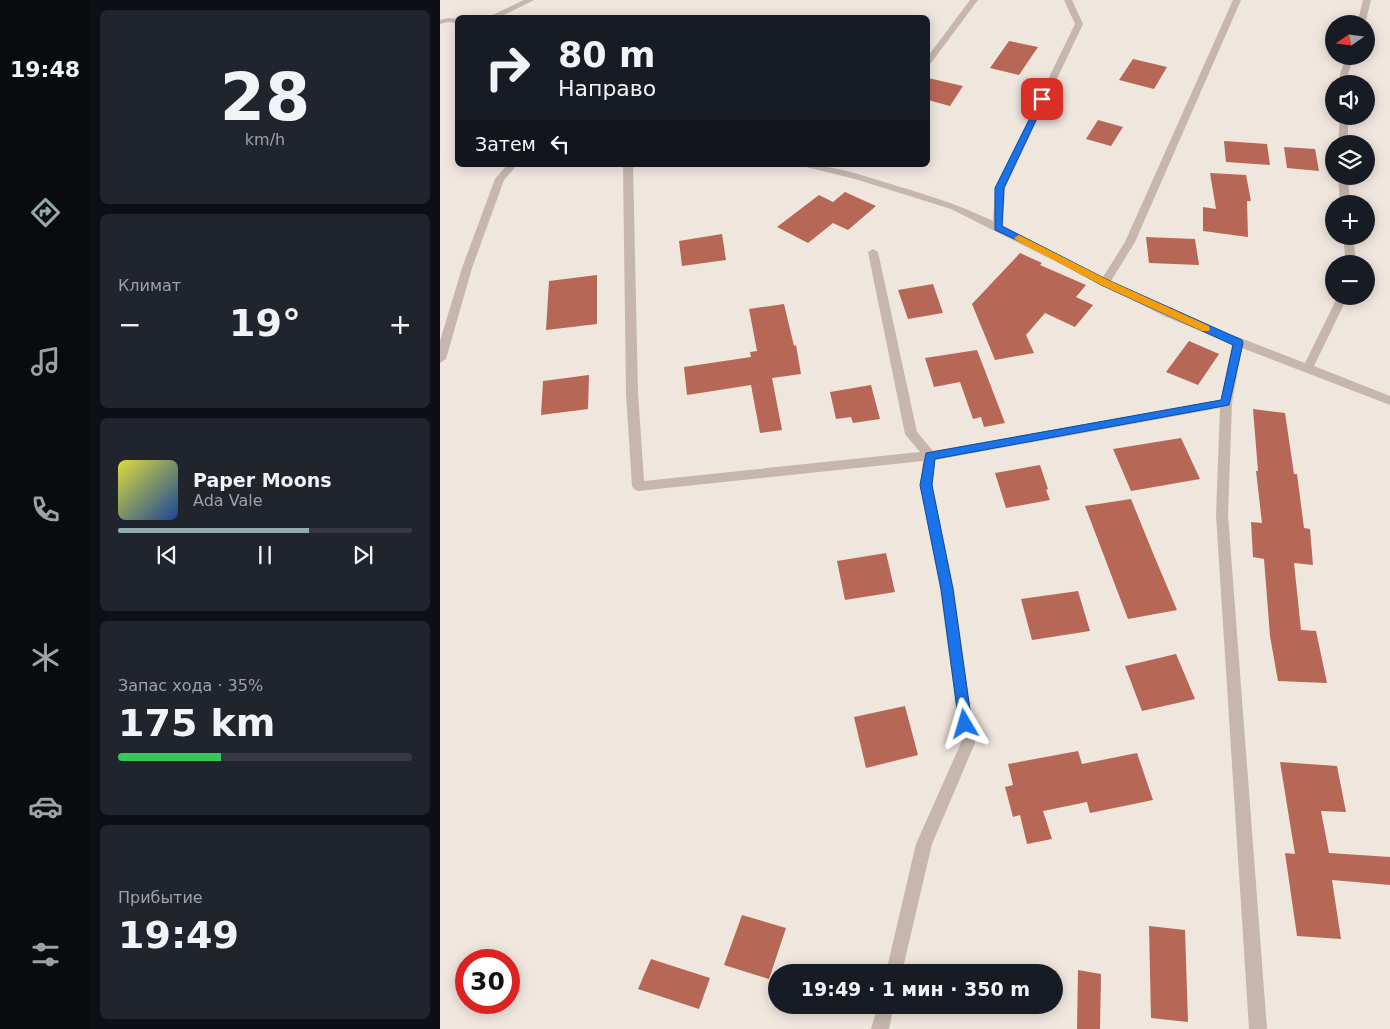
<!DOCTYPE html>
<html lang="ru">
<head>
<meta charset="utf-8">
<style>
  body { margin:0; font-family:"DejaVu Sans",sans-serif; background:#20242c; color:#f1f3f6; height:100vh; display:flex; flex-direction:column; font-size:19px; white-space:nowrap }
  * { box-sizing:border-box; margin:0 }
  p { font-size:16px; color:#9ea1a6 }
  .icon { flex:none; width:28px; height:28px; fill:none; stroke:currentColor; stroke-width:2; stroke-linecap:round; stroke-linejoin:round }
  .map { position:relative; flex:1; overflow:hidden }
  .sheet { display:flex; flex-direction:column; gap:10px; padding:10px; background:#0d0f14; width:350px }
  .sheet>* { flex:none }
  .top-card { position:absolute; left:15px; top:15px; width:475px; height:152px; border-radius:8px; box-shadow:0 2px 12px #0003; background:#171b24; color:#f1f3f6; overflow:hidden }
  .needle { width:32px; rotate:256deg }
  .controls { position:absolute; left:885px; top:15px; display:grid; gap:10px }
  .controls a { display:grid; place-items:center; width:50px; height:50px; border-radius:50%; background:#171b24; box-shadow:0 2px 12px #0003; font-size:25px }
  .speed { position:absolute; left:15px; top:949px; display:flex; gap:10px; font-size:25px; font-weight:700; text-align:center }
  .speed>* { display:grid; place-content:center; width:65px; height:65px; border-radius:50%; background:#171b24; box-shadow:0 2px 12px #0003; line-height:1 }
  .speed .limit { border:8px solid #d22; background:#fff; color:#111 }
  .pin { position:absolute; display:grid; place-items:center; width:42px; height:42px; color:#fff; margin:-21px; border-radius:10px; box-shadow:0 2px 8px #0006 }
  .me { position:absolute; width:55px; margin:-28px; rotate:353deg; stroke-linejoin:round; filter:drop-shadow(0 0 4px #0008) }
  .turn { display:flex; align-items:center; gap:18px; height:105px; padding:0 20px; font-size:22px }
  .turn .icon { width:65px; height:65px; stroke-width:2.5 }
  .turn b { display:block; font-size:35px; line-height:42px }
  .then { display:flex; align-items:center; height:48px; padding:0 20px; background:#0003; gap:10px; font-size:19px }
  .big { font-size:38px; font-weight:700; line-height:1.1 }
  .sheet .tile { flex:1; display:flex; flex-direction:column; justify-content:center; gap:8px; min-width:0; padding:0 18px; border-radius:8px; background:#20242c }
  .sheet .dial { align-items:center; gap:0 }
  .dial b { font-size:65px; line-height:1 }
  .song { display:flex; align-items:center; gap:15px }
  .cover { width:60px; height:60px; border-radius:8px; background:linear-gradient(135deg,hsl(60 70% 55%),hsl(220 70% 35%)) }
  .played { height:5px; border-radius:2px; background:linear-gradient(90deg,#95aaac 65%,#363941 65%) }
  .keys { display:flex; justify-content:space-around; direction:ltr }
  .heat { display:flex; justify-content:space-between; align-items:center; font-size:28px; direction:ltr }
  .charge { height:8px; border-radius:4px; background:linear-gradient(90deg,#34c759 35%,#363941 0) }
  .trip { position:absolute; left:328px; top:964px; width:295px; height:50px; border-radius:25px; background:#171b24; box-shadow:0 2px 12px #0003; font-weight:700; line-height:50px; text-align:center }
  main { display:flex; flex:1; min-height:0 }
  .dock { display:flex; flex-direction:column; width:90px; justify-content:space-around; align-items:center; background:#090b0e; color:#9ea1a6 }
  .dock .icon { width:35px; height:35px }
  .dock .on { color:#95aaac }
  .dock b { font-size:22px; color:#f1f3f6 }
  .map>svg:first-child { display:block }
</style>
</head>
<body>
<main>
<nav class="dock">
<b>19:48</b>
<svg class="icon on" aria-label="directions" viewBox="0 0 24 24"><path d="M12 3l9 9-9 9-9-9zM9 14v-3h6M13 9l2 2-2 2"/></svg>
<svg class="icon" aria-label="music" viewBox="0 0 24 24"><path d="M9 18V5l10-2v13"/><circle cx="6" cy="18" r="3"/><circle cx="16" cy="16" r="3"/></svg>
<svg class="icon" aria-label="phone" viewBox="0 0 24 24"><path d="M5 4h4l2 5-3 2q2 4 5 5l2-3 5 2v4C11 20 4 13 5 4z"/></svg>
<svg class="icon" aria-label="climate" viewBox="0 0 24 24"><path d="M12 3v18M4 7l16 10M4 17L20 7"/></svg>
<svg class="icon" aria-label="car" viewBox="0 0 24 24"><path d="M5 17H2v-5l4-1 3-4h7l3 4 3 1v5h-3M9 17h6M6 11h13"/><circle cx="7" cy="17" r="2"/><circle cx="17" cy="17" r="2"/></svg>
<svg class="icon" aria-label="filters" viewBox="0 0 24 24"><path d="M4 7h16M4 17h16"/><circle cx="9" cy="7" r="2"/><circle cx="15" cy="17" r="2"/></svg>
</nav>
<section class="sheet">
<div class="tile dial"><b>28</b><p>km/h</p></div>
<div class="tile"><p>Климат</p>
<div class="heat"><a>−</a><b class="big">19°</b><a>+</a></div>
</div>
<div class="tile">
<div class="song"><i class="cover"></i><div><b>Paper Moons</b><p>Ada Vale</p></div></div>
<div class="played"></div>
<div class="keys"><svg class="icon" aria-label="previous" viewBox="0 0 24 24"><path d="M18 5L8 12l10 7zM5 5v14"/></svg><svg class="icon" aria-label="pause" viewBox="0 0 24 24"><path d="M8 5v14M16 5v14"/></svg><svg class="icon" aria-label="next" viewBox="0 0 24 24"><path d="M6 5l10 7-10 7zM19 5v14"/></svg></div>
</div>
<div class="tile"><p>Запас хода · 35%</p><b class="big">175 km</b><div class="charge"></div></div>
<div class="tile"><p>Прибытие</p><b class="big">19:49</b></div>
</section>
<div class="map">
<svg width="950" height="1029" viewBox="0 0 950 1029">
  <rect width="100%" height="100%" fill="#efe6de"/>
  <g fill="#b76755">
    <polygon points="569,41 598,47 579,75 550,68"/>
    <polygon points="693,59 727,67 714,89 679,80"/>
    <polygon points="488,78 523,86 510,106 488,100"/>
    <polygon points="658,120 683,127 671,146 646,139"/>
    <polygon points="784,141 827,144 830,165 786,162"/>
    <polygon points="844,147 875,149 879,171 847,168"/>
    <polygon points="770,173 806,175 811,201 807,201 808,237 763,231 763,207 776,209"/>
    <polygon points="405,192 436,206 408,230 393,223 368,243 337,227 379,195 393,202"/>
    <polygon points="282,234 286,260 242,266 239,241"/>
    <polygon points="706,237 755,239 759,265 709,263"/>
    <polygon points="580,253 602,263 600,265 646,285 636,297 653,305 635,327 605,313 586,335 594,353 555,360 532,304"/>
    <polygon points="157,275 157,324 106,330 109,281"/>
    <polygon points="493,284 503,313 468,319 458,290"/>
    <polygon points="344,304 354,346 356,345 361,374 332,378 342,430 320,433 311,385 247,395 244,367 311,357 310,352 317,351 309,309"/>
    <polygon points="749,341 779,354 758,385 726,372"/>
    <polygon points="537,350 565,423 544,427 541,417 533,419 520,382 494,387 485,358"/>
    <polygon points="149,375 148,409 101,415 103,381"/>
    <polygon points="431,385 440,419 413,423 411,417 396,419 390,392"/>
    <polygon points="813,409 845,413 854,474 857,474 864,528 870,529 873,565 854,563 861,630 876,631 887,683 838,681 830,636 824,559 813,557 811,522 822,523 816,471 818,471"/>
    <polygon points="741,438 760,479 691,491 673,449"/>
    <polygon points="600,465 608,489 606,490 610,500 566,508 555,473"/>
    <polygon points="691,499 715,558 737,610 688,619 645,506"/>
    <polygon points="446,553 455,592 405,600 397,561"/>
    <polygon points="638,591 650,631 592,640 581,599"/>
    <polygon points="736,654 755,699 702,711 685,666"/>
    <polygon points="465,706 478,755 426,768 414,717"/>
    <polygon points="638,751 642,764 697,753 713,800 650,813 647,802 603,811 612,839 587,844 580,815 573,817 565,787 573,785 568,764"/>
    <polygon points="840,762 897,766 906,812 881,811 889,853 950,857 950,885 892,880 901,939 857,936 845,853 855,854"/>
    <polygon points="302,915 346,928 329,979 284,965"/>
    <polygon points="709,926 745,930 748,1022 711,1018"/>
    <polygon points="211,959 270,978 259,1009 198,989"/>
    <polygon points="638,970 661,974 660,1029 637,1029"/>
  </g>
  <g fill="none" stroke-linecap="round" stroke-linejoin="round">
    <g fill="#c6b6ac" fill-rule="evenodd">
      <polygon points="84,0 94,0 58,18 46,18"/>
      <polygon points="530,0 538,0 491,63 488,63 488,56"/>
      <path d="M624,0H632L643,24L565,188L563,226L663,277L685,242L793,0H801L695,242L671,281L759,322L865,363L898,296H908L874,366L950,396V405L802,348L792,403L788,515L827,1029H809L776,515L780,408L495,460L492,485L514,589L535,743L492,844L462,972H446L476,844L521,743L500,589L480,485L483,461L198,491L194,489L192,486L186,393L183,165H193L198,393L204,481L480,452L465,434L428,252L433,249L438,252L477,432L493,451L781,400L792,344L724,316L511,209L415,179L366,167L364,165C392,165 418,174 444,182C481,193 518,204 553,221L555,188L635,24Z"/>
      <polygon points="923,0 931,0 925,24 917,24"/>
      <polygon points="8,18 18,19 18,23 8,22 0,24 0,20"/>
      <polygon points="906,56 914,56 908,74 908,84 900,84 900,74"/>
      <polygon points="900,116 908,116 908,144 898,144"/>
      <polygon points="67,165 77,165 64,180 32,268 6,359 0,363 0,341 22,268 55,179"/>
      <polygon points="898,176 908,176 910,204 900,204"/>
      <polygon points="903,236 913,236 916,264 906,264"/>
      <polygon points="438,1005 454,1005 449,1029 431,1029"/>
    </g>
  </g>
  <polygon fill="#1a73e8" stroke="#114b97" points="600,98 606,99 564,188 562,226 668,280 802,340 803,343 789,405 495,459 492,485 513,589 532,724 530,728 525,730 521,728 519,724 501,589 480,485 486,453 781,400 793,345 661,285 596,249 555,230 555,188"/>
  <polygon fill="#f59e0b" points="579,235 668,280 769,326 770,329 769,331 762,331 661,285 576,240 574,238"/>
</svg>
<div class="controls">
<a><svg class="needle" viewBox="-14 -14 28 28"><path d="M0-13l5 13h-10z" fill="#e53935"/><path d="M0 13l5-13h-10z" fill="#9ea1a6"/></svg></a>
<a><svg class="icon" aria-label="sound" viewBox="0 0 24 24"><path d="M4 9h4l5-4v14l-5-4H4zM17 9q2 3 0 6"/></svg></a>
<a><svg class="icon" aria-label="layers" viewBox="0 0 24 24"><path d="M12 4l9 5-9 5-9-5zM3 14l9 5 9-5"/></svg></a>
<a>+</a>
<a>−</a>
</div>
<div class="speed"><div class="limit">30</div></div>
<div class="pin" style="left:602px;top:99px;background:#d93025"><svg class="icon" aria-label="arrive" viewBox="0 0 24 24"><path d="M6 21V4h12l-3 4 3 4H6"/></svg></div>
<svg class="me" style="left:525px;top:724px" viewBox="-20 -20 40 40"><path d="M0-17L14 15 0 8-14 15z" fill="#1a73e8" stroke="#fff" stroke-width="4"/></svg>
<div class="trip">19:49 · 1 мин · 350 m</div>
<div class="top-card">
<div class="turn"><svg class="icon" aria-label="right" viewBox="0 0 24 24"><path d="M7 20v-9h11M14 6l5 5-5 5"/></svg><div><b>80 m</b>Направо</div></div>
<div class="then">Затем<svg class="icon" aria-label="left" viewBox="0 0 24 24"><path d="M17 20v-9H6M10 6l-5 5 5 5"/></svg></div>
</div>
</div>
</main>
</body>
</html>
